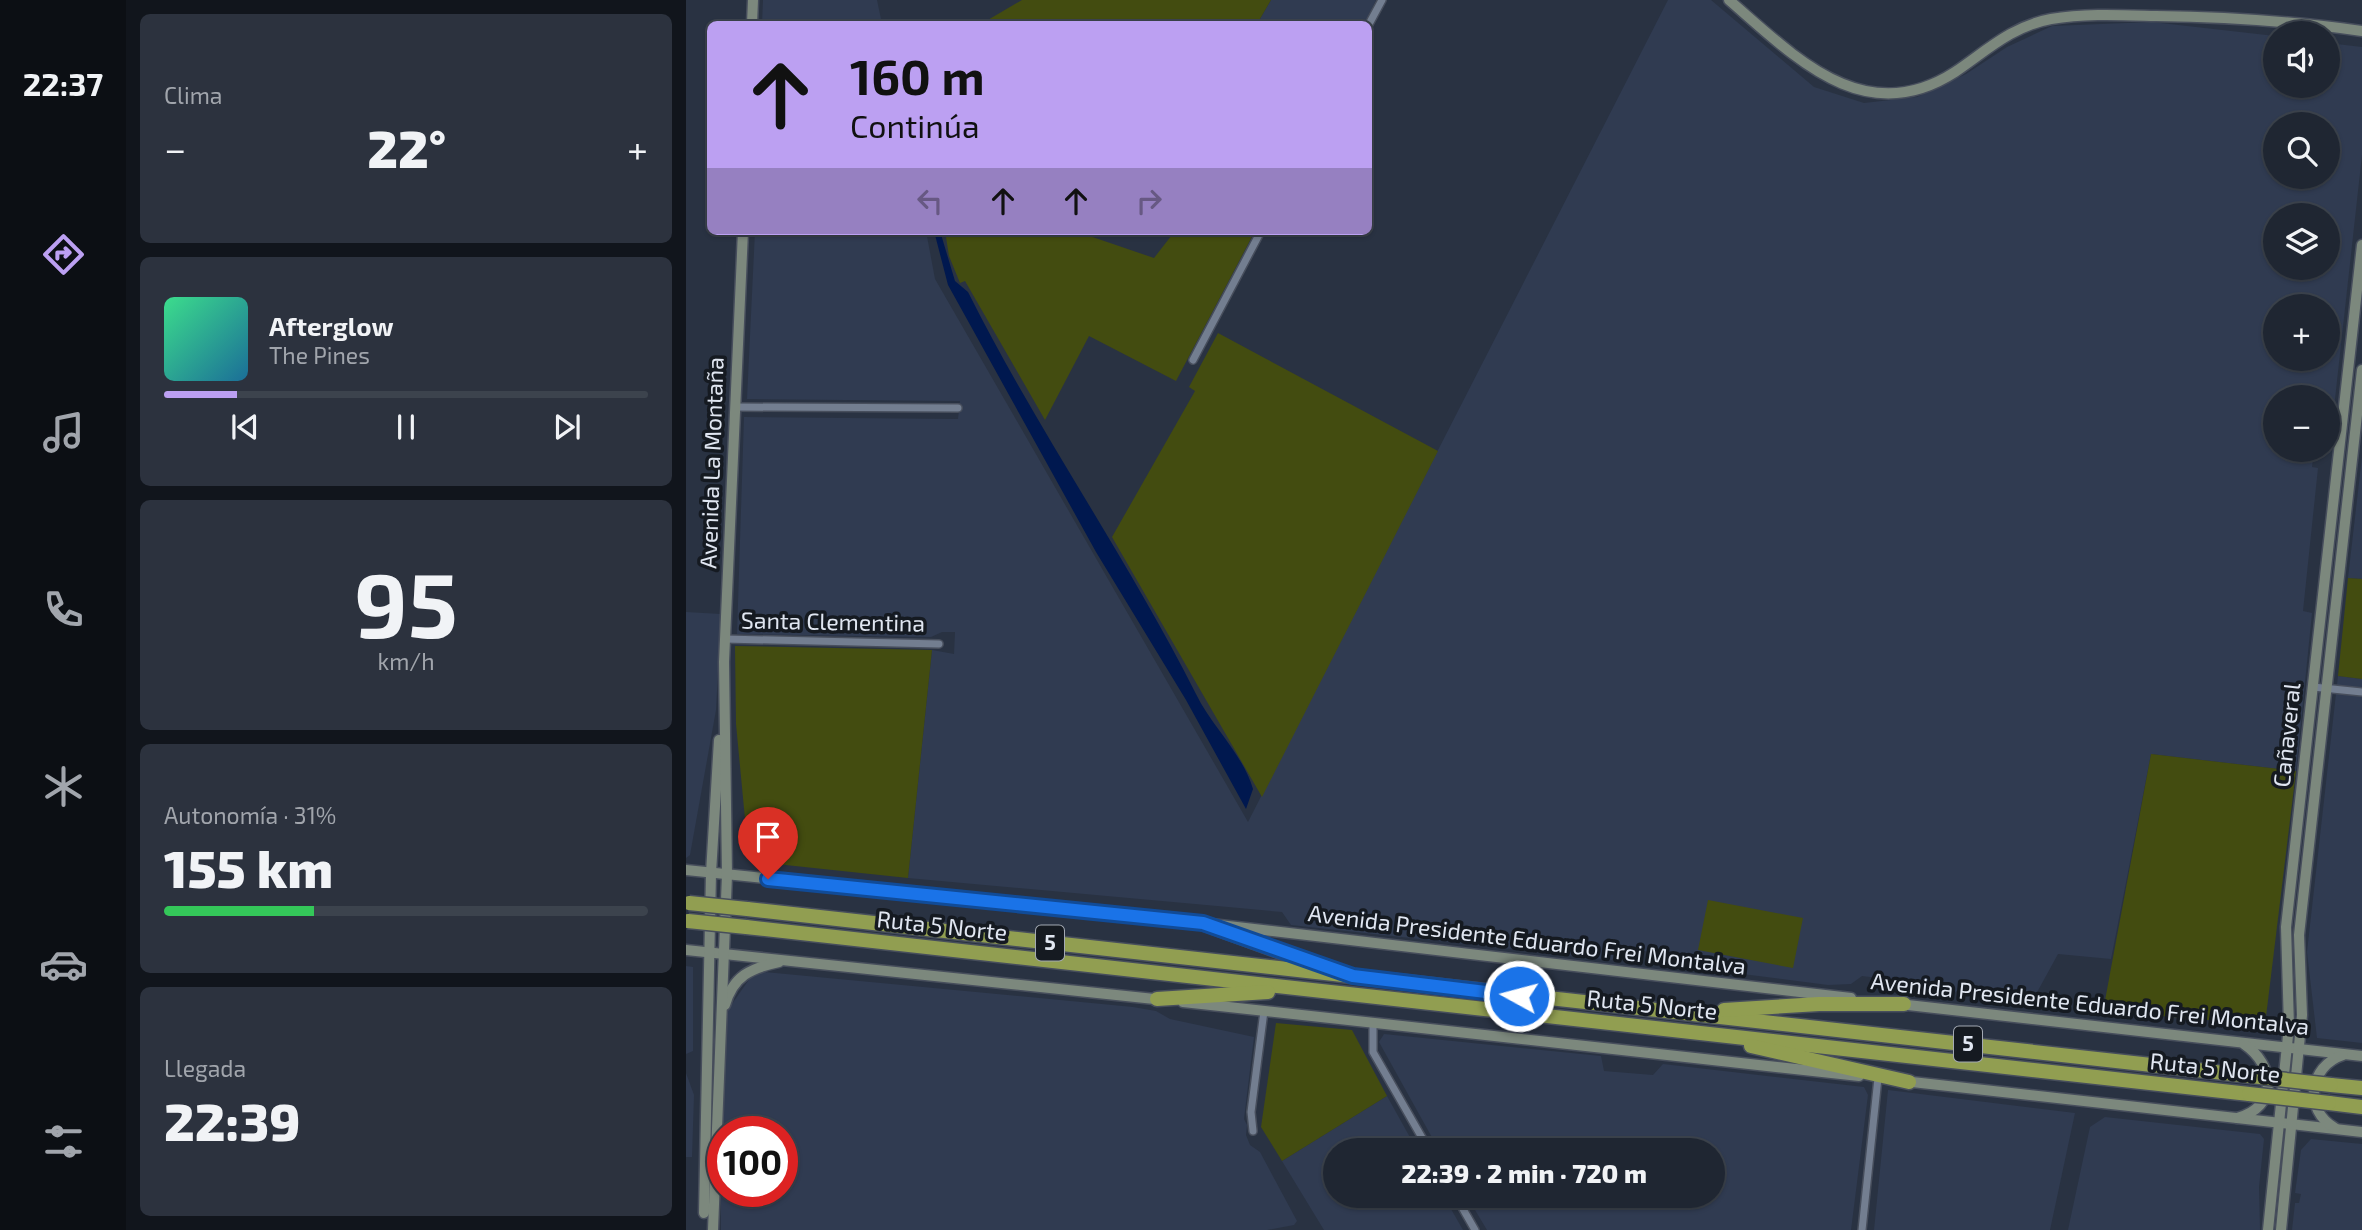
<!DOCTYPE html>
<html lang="es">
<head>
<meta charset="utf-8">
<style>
  body { margin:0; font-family:"Exo 2",sans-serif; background:#2c323e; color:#f1f3f6; height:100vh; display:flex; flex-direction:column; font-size:26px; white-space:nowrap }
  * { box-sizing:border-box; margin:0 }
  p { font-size:23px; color:#a1a5ac }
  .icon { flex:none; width:38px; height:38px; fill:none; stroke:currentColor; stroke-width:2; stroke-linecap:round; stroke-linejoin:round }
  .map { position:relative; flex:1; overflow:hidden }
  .details { display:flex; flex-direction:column; gap:14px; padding:14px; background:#11151c; width:560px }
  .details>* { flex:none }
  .banner { position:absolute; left:21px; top:21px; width:665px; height:214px; border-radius:10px; box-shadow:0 2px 5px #0004,0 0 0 2px #3c434d; background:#bca0f2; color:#111; overflow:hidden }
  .fabs { position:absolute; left:1577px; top:21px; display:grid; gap:14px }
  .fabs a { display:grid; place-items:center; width:77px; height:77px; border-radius:50%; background:#1f2632; box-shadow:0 2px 5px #0004,0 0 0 2px #3c434d; font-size:35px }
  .speed { position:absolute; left:21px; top:1116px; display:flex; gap:14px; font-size:35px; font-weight:700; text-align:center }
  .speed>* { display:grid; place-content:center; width:91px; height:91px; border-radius:50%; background:#1f2632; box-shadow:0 2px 5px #0004,0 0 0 2px #3c434d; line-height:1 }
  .speed .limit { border:10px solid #d22; background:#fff; color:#111 }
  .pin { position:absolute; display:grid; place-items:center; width:60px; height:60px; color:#fff; margin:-72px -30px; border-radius:50% 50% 50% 0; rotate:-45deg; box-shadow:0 0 7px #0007 }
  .pin .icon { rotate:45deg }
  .me { position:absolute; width:77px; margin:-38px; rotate:277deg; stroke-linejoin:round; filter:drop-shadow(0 0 5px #0008) }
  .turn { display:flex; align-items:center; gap:24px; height:147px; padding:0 28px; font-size:32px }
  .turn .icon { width:91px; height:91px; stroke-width:2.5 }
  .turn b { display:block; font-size:49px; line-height:60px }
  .lanes { display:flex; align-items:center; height:66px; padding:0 28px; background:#0003; justify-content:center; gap:35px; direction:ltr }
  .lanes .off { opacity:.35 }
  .big { font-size:52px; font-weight:800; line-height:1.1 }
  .details .card { flex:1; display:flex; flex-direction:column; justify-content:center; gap:10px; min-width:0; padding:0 24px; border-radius:10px; background:#2c323e }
  .details .dial { align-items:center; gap:0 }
  .dial b { font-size:91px; line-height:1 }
  .song { display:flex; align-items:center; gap:21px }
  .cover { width:84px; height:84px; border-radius:10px; background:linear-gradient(135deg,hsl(150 70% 55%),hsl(200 70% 35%)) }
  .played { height:7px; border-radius:4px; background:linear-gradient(90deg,#bca0f2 15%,#3c434d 15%) }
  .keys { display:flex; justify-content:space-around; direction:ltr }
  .heat { display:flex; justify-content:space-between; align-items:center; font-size:38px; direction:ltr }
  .charge { height:10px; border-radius:5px; background:linear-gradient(90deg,#34c759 31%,#3c434d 0) }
  .trip { position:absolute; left:637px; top:1138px; width:402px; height:70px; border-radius:35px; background:#1f2632; box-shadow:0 2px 5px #0004,0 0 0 2px #3c434d; font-weight:800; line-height:70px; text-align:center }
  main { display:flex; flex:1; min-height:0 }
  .tabs { display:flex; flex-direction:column; width:126px; justify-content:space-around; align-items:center; background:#0c0f14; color:#a1a5ac }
  .tabs .icon { width:49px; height:49px }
  .tabs .on { color:#bca0f2 }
  .tabs b { font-size:32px; color:#f1f3f6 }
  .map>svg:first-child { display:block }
</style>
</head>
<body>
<main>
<nav class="tabs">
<b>22:37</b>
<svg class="icon on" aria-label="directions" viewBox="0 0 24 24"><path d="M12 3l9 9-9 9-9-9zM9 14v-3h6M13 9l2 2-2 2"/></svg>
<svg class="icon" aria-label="music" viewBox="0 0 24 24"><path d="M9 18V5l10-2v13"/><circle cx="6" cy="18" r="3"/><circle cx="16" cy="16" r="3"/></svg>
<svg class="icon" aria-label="phone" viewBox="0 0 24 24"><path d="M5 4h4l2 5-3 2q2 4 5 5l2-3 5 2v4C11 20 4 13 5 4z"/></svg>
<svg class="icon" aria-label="climate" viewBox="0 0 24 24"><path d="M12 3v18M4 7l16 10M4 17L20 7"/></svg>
<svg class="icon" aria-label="car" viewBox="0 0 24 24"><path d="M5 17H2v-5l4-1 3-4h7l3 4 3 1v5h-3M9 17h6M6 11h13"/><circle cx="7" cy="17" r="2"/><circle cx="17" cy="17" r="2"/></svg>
<svg class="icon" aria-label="filters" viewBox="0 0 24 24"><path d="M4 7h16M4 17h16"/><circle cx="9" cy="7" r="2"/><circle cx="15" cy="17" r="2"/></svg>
</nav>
<section class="details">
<div class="card"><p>Clima</p>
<div class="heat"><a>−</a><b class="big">22°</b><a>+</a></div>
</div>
<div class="card">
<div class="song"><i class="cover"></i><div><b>Afterglow</b><p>The Pines</p></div></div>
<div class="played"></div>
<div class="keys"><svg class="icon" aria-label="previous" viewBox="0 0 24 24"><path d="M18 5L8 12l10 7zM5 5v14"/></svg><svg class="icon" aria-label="pause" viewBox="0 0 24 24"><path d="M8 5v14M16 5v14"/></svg><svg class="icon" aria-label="next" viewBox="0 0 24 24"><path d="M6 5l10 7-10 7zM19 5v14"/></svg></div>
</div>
<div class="card dial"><b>95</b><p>km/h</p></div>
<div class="card"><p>Autonomía · 31%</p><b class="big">155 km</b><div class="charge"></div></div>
<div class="card"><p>Llegada</p><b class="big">22:39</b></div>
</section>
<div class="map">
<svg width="1676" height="1230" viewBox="0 0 1676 1230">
  <rect width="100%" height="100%" fill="#293242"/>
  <g fill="#303b51" fill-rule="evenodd">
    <polygon points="77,0 191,0 196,24 76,24"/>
    <polygon points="585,0 690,0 678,24 571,24"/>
    <path d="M982,0H1025L1128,87L1178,103L1231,97L1280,74L1321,47L1366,26L1466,22L1589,36V86H1642V43L1676,47V155L1646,426L1642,425V397H1589V450H1628L1626,467L1632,468L1617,611L1626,613L1610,771L1465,754L1425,959L1372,954L1343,1007L1324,1002L1315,992L1277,988L1259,997L1232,996L1210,989L1208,980L1176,976L1165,984L1142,985L1025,970L1012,965L1007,956L936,949L926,960L605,925L596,912L222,878L246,650L268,654L269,632H256L245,637L51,634L58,417L272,419L274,401L61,399L69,231H240L249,279L562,822ZM1589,124H1642V177H1589ZM1589,215H1642V268H1589ZM1589,306H1642V359H1589Z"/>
    <polygon points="1676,457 1676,579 1662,578"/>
    <polygon points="0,612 35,614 30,710 4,855 0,858"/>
    <polygon points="1652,676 1676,679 1676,1043 1631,1038 1621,952"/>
    <polygon points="0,966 7,967 7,1051 0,1054 0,1059"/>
    <path d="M69,971L447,1007L470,1011L484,1019L568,1037L558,1119L561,1125L560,1135L564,1145L574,1152L611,1221L608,1225L581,1230H35L34,1139L41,1011ZM37,1132H96V1192H37Z"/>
    <polygon points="698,1034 915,1056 918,1071 967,1075 977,1064 1178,1087 1182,1095 1165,1230 801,1230 780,1195 1027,1195 1027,1150 753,1150 693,1042"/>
    <polygon points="0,1073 8,1095 6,1157 0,1157"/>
    <polygon points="1202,1090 1389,1113 1364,1230 1188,1230"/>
    <polygon points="701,1096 731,1150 649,1150 649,1195 757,1195 777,1230 638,1230 596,1161"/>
    <polygon points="1419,1117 1574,1134 1578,1139 1573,1187 1574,1230 1382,1230 1404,1127"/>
    <polygon points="1625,1139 1676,1144 1676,1230 1606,1230 1609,1203 1613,1203 1615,1194 1609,1193 1615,1150"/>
  </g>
  <g fill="#434c10">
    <polygon points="336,0 585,0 571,24 295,24"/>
    <polygon points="259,231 389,231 468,258 489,231 569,231 490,381 403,336 359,420 279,281 274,283 263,256"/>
    <polygon points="532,333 752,451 576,797 426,537 509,391 503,387"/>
    <polygon points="1662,578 1676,579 1676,679 1652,676"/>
    <polygon points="49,646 246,650 222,878 63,861 50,724"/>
    <polygon points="1465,754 1610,771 1579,1025 1417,1011"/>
    <polygon points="1022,900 1117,918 1107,968 1012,950"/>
    <polygon points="590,1023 666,1030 701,1096 596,1161 575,1127"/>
  </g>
  <path fill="#00184f" d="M248,231H254L269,281L282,292C351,430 441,557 510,694C526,727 557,754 567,789L560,809L500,700L410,552L262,285Z"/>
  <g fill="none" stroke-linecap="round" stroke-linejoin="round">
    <g stroke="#474e5c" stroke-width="10">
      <g id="street">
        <polyline points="682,26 696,0"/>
        <polyline points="507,360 575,231"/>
        <polyline points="49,407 272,408"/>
        <polyline points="39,639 253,644"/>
        <polyline points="1627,687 1676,692"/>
        <polyline points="687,1023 687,1052 743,1150"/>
        <polyline points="567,1131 565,1112 578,1011"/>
        <polyline points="769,1195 789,1230"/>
        <polyline points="1176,1230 1192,1078"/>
      </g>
    </g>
    <g stroke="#474e5c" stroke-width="13">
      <g id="secondary">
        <path d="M1043,0C1108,56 1178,131 1269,72C1300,51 1326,26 1365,19C1400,13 1435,15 1470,16C1540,17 1607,21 1676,31"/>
        <polyline points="66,24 67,0"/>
        <polyline points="0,870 499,921 1165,998"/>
        <polyline points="0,950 478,1000"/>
        <polyline points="497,1002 1173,1076"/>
        <polyline points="1213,1004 1676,1056"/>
        <path d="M39,1005C47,976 65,968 93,962"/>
        <polyline points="1217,1081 1676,1132"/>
        <path d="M1551,1118C1593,1107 1589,1065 1558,1044"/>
        <path d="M1649,1128C1617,1110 1623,1066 1657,1055"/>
        <polyline points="18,1213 25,873 33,740"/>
        <polyline points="27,1230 41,875 38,662 57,231"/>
        <polyline points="1582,1230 1603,1026 1600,927 1676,245"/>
        <polyline points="1595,1230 1616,1015 1613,935 1676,370"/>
      </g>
    </g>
    <g stroke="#474e5c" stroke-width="17">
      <g id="highway">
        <polyline points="61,909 1565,1076"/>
        <polyline points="517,923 636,967"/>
        <polyline points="60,927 1563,1094"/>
        <polyline points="471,999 582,992"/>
        <polyline points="1038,1010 1133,1004 1218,1004"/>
        <polyline points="1065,1046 1223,1082"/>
        <polyline points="1645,1085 1676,1088"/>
        <polyline points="1643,1103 1676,1107"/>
      </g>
    </g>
    <use href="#street" stroke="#737e90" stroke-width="7"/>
    <use href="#secondary" stroke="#7c887d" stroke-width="10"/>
    <use href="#highway" stroke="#919e51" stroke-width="14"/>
    <g stroke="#474e5c" stroke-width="17" stroke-linecap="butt">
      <g id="highway-bridge">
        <polyline points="3,903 61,909"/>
        <polyline points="2,921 60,927"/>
        <polyline points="1565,1076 1645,1085"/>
        <polyline points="1563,1094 1643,1103"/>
      </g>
    </g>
    <use href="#highway-bridge" stroke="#919e51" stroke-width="14"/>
  </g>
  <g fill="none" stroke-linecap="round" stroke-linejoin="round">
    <g stroke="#114b97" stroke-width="18">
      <polyline id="route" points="82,879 517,923 667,976 833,996"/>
    </g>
    <use href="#route" stroke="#1a73e8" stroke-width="12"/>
  </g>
  <g text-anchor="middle" stroke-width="7" stroke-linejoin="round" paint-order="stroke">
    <g fill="#151a21" stroke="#a3a9b3" stroke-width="2">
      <rect x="350" y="925.5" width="28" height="35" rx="5"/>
      <rect x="1268" y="1026.5" width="28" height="35" rx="5"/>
    </g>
    <g font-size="21" font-weight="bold" fill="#e0e6f1">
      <text x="364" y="950">5</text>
      <text x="1282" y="1051">5</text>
    </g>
    <g font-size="23" fill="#e0e6f1" stroke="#151a21">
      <text transform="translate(26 463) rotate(-88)" y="8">Avenida La Montaña</text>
      <text transform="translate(147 622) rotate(1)" y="8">Santa Clementina</text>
      <text transform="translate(1601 735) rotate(-84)" y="8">Cañaveral</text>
      <text transform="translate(256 926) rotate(6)" y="8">Ruta 5 Norte</text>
      <text transform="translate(841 940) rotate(7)" y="8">Avenida Presidente Eduardo Frei Montalva</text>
      <text transform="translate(1404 1004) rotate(6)" y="8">Avenida Presidente Eduardo Frei Montalva</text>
      <text transform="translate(966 1005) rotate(6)" y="8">Ruta 5 Norte</text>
      <text transform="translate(1529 1068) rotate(6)" y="8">Ruta 5 Norte</text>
    </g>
  </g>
</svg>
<div class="fabs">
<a><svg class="icon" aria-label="sound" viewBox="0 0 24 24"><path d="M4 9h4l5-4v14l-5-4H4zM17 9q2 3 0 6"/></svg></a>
<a><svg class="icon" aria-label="search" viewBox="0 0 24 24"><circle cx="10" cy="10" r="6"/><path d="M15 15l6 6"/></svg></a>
<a><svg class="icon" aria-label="layers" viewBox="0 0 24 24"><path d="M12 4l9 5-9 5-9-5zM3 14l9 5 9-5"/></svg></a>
<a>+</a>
<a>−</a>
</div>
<div class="speed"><div class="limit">100</div></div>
<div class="pin" style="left:82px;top:879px;background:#d93025"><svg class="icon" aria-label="arrive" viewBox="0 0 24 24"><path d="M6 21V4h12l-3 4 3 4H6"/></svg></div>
<svg class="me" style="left:833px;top:996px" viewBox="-20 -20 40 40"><circle r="17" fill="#1a73e8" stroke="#fff" stroke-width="3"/><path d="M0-11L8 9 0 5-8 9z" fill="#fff"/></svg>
<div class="trip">22:39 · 2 min · 720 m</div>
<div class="banner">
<div class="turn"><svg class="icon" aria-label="ahead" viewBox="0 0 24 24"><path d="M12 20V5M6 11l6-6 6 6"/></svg><div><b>160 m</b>Continúa</div></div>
<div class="lanes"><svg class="icon off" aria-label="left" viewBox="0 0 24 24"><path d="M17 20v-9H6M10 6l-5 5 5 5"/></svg><svg class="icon" aria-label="ahead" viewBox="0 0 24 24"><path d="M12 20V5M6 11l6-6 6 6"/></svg><svg class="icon" aria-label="ahead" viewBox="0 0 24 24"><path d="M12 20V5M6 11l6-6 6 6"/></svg><svg class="icon off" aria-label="right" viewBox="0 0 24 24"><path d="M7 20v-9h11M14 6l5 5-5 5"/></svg></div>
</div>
</div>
</main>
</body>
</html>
